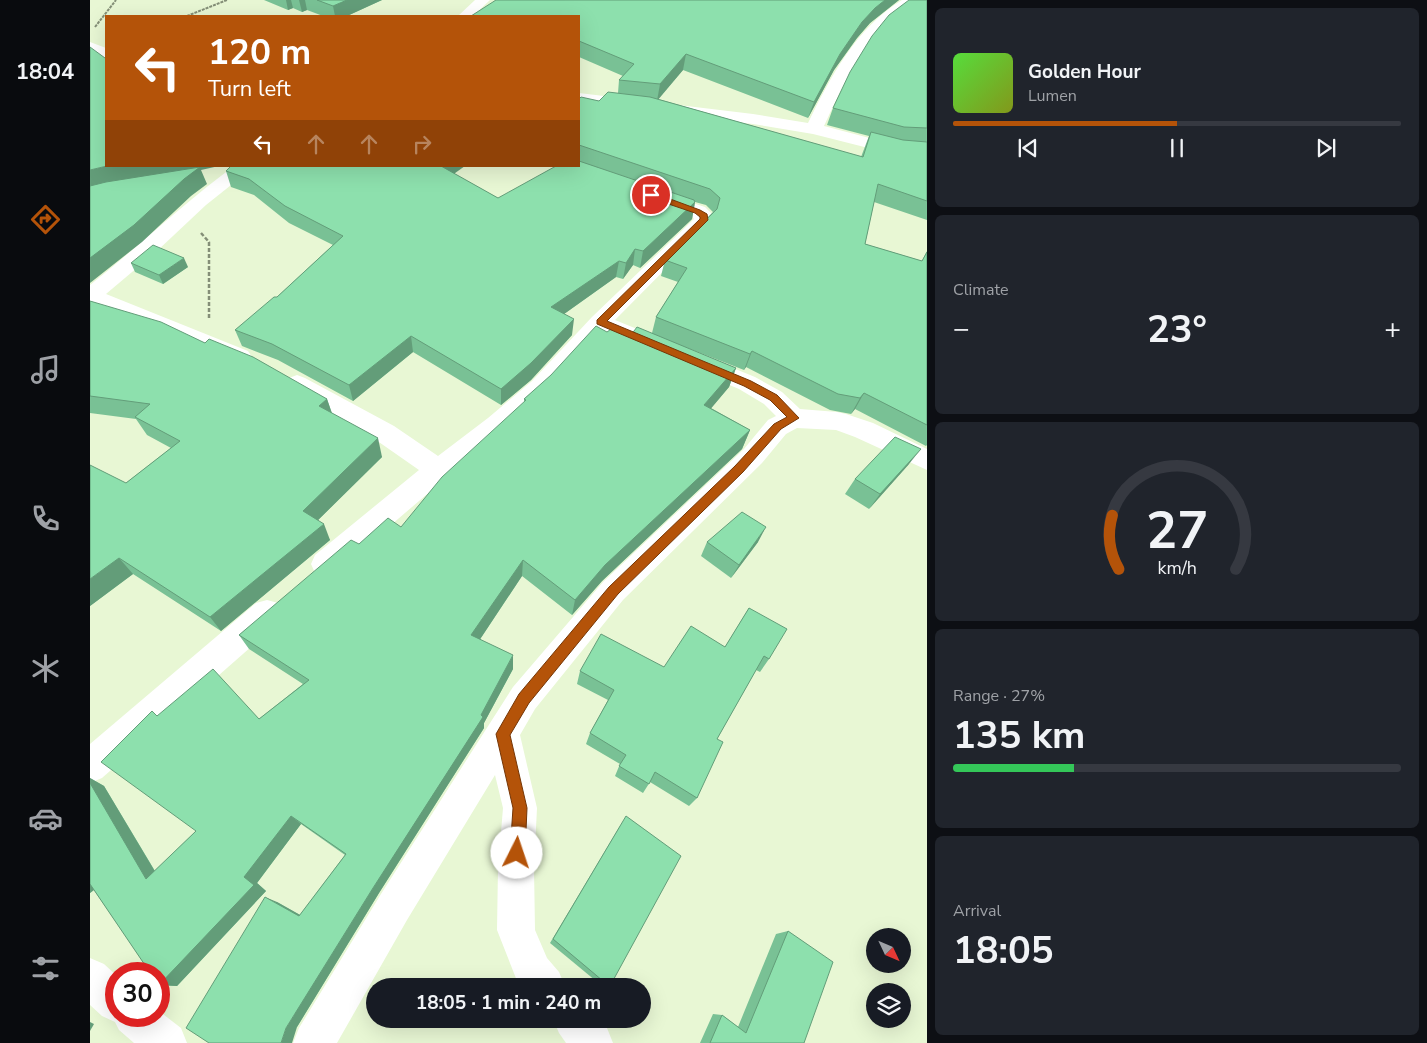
<!DOCTYPE html>
<html lang="en">
<head>
<meta charset="utf-8">
<style>
  body { margin:0; font-family:"Nunito Sans",sans-serif; background:#20242c; color:#f1f3f6; height:100vh; display:flex; flex-direction:column; font-size:19px; white-space:nowrap }
  * { box-sizing:border-box; margin:0 }
  p { font-size:16px; color:#9ea1a6 }
  .icon { flex:none; width:28px; height:28px; fill:none; stroke:currentColor; stroke-width:2; stroke-linecap:round; stroke-linejoin:round }
  .map { position:relative; flex:1; overflow:hidden }
  .panel { display:flex; flex-direction:column; gap:8px; padding:8px; background:#0d0f14; width:500px }
  .panel>* { flex:none }
  .hud { position:absolute; left:15px; top:15px; width:475px; height:152px; border-radius:0px; box-shadow:0 5px 20px #0002; background:#b45309; color:#fff; overflow:hidden }
  .needle { width:32px; rotate:134deg }
  .buttons { position:absolute; left:776px; top:928px; display:grid; gap:10px }
  .buttons a { display:grid; place-items:center; width:45px; height:45px; border-radius:50%; background:#171b24; box-shadow:0 5px 20px #0002; font-size:25px }
  .speed { position:absolute; left:15px; top:962px; display:flex; gap:10px; font-size:25px; font-weight:700; text-align:center }
  .speed>* { display:grid; place-content:center; width:65px; height:65px; border-radius:50%; background:#171b24; box-shadow:0 5px 20px #0002; line-height:1 }
  .speed .limit { border:8px solid #d22; background:#fff; color:#111 }
  .pin { position:absolute; display:grid; place-items:center; width:42px; height:42px; color:#fff; margin:-21px; border:2px solid #fff; border-radius:50%; box-shadow:0 1px 5px #0007 }
  .me { position:absolute; width:55px; margin:-28px; rotate:4deg; stroke-linejoin:round; filter:drop-shadow(0 0 4px #0008) }
  .turn { display:flex; align-items:center; gap:18px; height:105px; padding:0 20px; font-size:22px }
  .turn .icon { width:65px; height:65px; stroke-width:2.5 }
  .turn b { display:block; font-size:35px; line-height:42px }
  .lanes { display:flex; align-items:center; height:48px; padding:0 20px; background:#0003; justify-content:center; gap:25px; direction:ltr }
  .lanes .off { opacity:.35 }
  .big { font-size:38px; font-weight:700; line-height:1.1 }
  .panel .widget { flex:1; display:flex; flex-direction:column; justify-content:center; gap:8px; min-width:0; padding:0 18px; border-radius:8px; background:#20242c }
  .panel .dial { align-items:center; gap:0 }
  .dial svg { height:130px; overflow:visible; fill:none; stroke:#363941; stroke-width:7; stroke-linecap:round; text-anchor:middle }
  .dial text { fill:#f1f3f6; stroke:none }
  .song { display:flex; align-items:center; gap:15px }
  .cover { width:60px; height:60px; border-radius:8px; background:linear-gradient(135deg,hsl(110 70% 55%),hsl(70 70% 35%)) }
  .played { height:5px; border-radius:2px; background:linear-gradient(90deg,#b45309 50%,#363941 50%) }
  .keys { display:flex; justify-content:space-around; direction:ltr }
  .heat { display:flex; justify-content:space-between; align-items:center; font-size:28px; direction:ltr }
  .charge { height:8px; border-radius:4px; background:linear-gradient(90deg,#34c759 27%,#363941 0) }
  .trip { position:absolute; left:276px; top:978px; width:285px; height:50px; border-radius:25px; background:#171b24; box-shadow:0 5px 20px #0002; font-weight:700; line-height:50px; text-align:center }
  main { display:flex; flex:1; min-height:0 }
  .dock { display:flex; flex-direction:column; width:90px; justify-content:space-around; align-items:center; background:#090b0e; color:#9ea1a6 }
  .dock .icon { width:35px; height:35px }
  .dock .active { color:#b45309 }
  .dock b { font-size:22px; color:#f1f3f6 }
  .map>svg:first-child { display:block }
</style>
</head>
<body>
<main>
<nav class="dock">
<b>18:04</b>
<svg class="icon active" aria-label="directions" viewBox="0 0 24 24"><path d="M12 3l9 9-9 9-9-9zM9 14v-3h6M13 9l2 2-2 2"/></svg>
<svg class="icon" aria-label="music" viewBox="0 0 24 24"><path d="M9 18V5l10-2v13"/><circle cx="6" cy="18" r="3"/><circle cx="16" cy="16" r="3"/></svg>
<svg class="icon" aria-label="phone" viewBox="0 0 24 24"><path d="M5 4h4l2 5-3 2q2 4 5 5l2-3 5 2v4C11 20 4 13 5 4z"/></svg>
<svg class="icon" aria-label="climate" viewBox="0 0 24 24"><path d="M12 3v18M4 7l16 10M4 17L20 7"/></svg>
<svg class="icon" aria-label="car" viewBox="0 0 24 24"><path d="M5 17H2v-5l4-1 3-4h7l3 4 3 1v5h-3M9 17h6M6 11h13"/><circle cx="7" cy="17" r="2"/><circle cx="17" cy="17" r="2"/></svg>
<svg class="icon" aria-label="filters" viewBox="0 0 24 24"><path d="M4 7h16M4 17h16"/><circle cx="9" cy="7" r="2"/><circle cx="15" cy="17" r="2"/></svg>
</nav>
<div class="map">
<svg width="837" height="1043" viewBox="0 0 837 1043">
  <rect width="100%" height="100%" fill="#e8f7d4"/>
  <g fill="none" stroke-linecap="round" stroke-linejoin="round">
    <g stroke="#848f77" stroke-width="2" stroke-dasharray="3 1" stroke-linecap="butt">
      <polyline points="97,16 137,0"/>
      <polyline points="5,27 26,0"/>
    </g>
    <polyline stroke="#848f77" stroke-width="2.5" stroke-dasharray="4 2" stroke-linecap="butt" points="111,233 119,242 119,319"/>
    <g fill="#fff" fill-rule="evenodd">
      <polygon points="385,0 400,0 383,16 368,16"/>
      <path d="M812,0H829C822,9 802,19 792,29C766,57 750,91 734,126L806,145L837,147V157L806,155L723,134L663,124L489,103V93L663,114L718,123C741,76 766,28 812,0Z"/>
      <polygon points="0,42 16,48 16,58 0,52"/>
      <path d="M144,166H165L116,205L67,251L16,294L158,351L162,357L158,363L150,365L142,363L0,304V285C49,246 94,203 144,166Z"/>
      <polygon points="568,192 615,207 624,216 624,220 525,320 665,377 692,392 710,409 747,412 756,414 783,423 837,449 837,470 765,437 746,430 707,428 696,434 672,463 533,600 445,709 430,735 447,808 444,868 445,930 457,958 469,972 475,986 429,986 407,930 408,868 413,808 405,775 317,920 247,1043 203,1043 209,1028 291,894 423,687 513,582 654,449 678,420 686,416 674,404 649,389 514,332 458,393 416,432 357,477 245,573 235,576 225,573 221,564 225,555 329,470 286,440 199,390 195,384 199,378 207,375 215,378 304,426 348,456 398,418 442,381 502,317 604,219 601,215 561,202 558,198 561,194"/>
      <polygon points="177,600 188,603 192,613 188,623 12,778 0,783 0,744 166,603"/>
      <polygon points="0,958 14,964 26,975 26,1016 69,1016 69,1011 91,1028 97,1043 44,1043 29,1030 25,1022 12,1016 0,1005"/>
      <polygon points="463,1019 509,1019 517,1028 523,1043 476,1043 469,1033"/>
    </g>
  </g>
  <g fill="#79c195">
    <polygon points="174,0 292,0 257,16 233,16 217,10 212,12 203,8 198,10"/>
    <polygon points="404,0 809,0 780,23 767,38 744,70 718,118 593,70 568,99 771,157 779,136 737,125 743,108 837,0 837,220 784,202 775,244 832,261 837,251 837,445 836,446 765,409 761,414 740,410 656,367 654,370 590,345 646,368 639,387 621,408 660,430 652,449 512,581 482,615 432,576 390,639 423,669 394,723 394,728 289,893 207,1027 187,902 210,915 255,855 211,824 167,883 176,891 87,986 69,985 4,890 0,893 0,778 14,786 65,871 106,831 67,715 169,719 213,684 159,649 149,635 269,544 311,527 434,403 434,399 517,332 541,335 562,333 566,317 588,282 571,276 575,260 623,212 616,205 605,202 602,219 550,268 543,265 533,279 526,277 474,314 482,335 441,380 411,405 323,352 263,401 188,360 152,346 145,330 187,297 243,245 199,223 164,195 141,187 136,171 364,174 408,198 489,166 489,99 509,101 528,93 529,80 533,76 489,57 489,16"/>
    <polygon points="41,263 98,267 73,284 45,272"/>
    <polygon points="0,301 115,343 237,399 242,413 292,457 228,520 240,540 131,631 43,574 0,606 36,483 81,448 57,435 46,419 0,413"/>
    <polygon points="819,464 779,509 755,494 765,479"/>
    <polygon points="617,542 668,542 641,578 611,556"/>
    <polygon points="659,608 679,659 670,672 666,670 627,739 607,798 599,806 560,782 553,793 525,776 530,764 496,744 500,733 518,700 487,684 490,671 574,667 635,647"/>
    <polygon points="530,826 520,986 512,986 460,943"/>
    <polygon points="698,931 714,1043 610,1043 623,1014 632,1015 648,1027 686,934"/>
  </g>
  <g fill="#639d79">
    <polygon points="196,0 201,0 203,8 198,10"/>
    <polygon points="209,0 215,0 217,10 212,12"/>
    <polygon points="257,0 292,0 257,16 245,16 243,6"/>
    <polygon points="795,0 809,0 780,23 767,38 744,70 718,118 724,102 750,54 772,22 785,8"/>
    <polygon points="596,54 593,70 567,101 570,84"/>
    <polygon points="17,166 129,166 111,170 117,184 101,196 52,242 0,283 0,170"/>
    <polygon points="350,166 375,166 351,183"/>
    <polygon points="605,202 602,219 550,268 553,251"/>
    <polygon points="545,249 543,265 533,279 536,263"/>
    <polygon points="94,258 98,267 73,284 69,275"/>
    <polygon points="529,261 526,277 460,324 461,307"/>
    <polygon points="484,319 482,335 441,380 411,405 411,389"/>
    <polygon points="321,336 323,352 263,401 259,385"/>
    <polygon points="662,351 656,367 654,370 660,354"/>
    <polygon points="646,368 639,387 608,424 614,405"/>
    <polygon points="774,393 765,409 761,414 770,398"/>
    <polygon points="237,399 243,417 229,406"/>
    <polygon points="660,430 652,449 512,581 482,615 485,600 515,565"/>
    <polygon points="288,438 292,457 220,528 213,511"/>
    <polygon points="831,449 819,464 779,509 790,494"/>
    <polygon points="234,524 240,540 131,631 120,617"/>
    <polygon points="676,527 668,542 641,578 649,565"/>
    <polygon points="29,558 43,574 0,606 0,579"/>
    <polygon points="433,560 432,576 383,650 381,635"/>
    <polygon points="423,655 423,669 394,723 394,728 289,893 207,1027 202,1043 191,1043 196,1028 391,715"/>
    <polygon points="0,778 14,786 73,885 56,879 0,783"/>
    <polygon points="201,816 211,824 167,883 176,891 87,986 69,985"/>
    <polygon points="0,878 14,882 0,893"/>
    <polygon points="175,897 187,902 219,920 209,916"/>
    <polygon points="0,1022 4,1024 0,1031"/>
  </g>
  <g fill="#8de0ad" stroke="#639d79">
    <polygon points="227,0 257,0 243,6"/>
    <polygon points="406,0 795,0 785,8 772,22 750,54 724,102 596,54 570,84 529,80 544,64 489,41 489,16 381,16"/>
    <polygon points="819,0 837,0 837,128 814,127 743,108 760,72 782,36 799,15"/>
    <polygon points="0,47 15,58 16,57 17,166 0,170"/>
    <polygon points="518,92 560,97 773,157 781,132 813,140 837,142 837,201 788,184 775,244 832,261 837,252 837,425 774,393 770,398 748,394 662,351 660,354 566,317 597,268 575,260 627,209 630,198 620,189 489,145 489,99 491,97 509,101"/>
    <polygon points="489,161 604,200 605,202 553,251 545,249 536,263 529,261 461,307 484,319 441,363 411,389 321,336 259,385 182,344 145,330 184,297 187,297 253,236 195,206 159,179 136,171 141,166 351,166 408,198 466,166 489,166"/>
    <polygon points="110,167 94,179 44,225 0,258 0,186 16,182"/>
    <polygon points="63,245 94,258 69,275 41,263"/>
    <polygon points="0,301 71,322 115,343 119,339 163,357 237,399 229,406 288,438 213,511 234,524 120,617 29,558 0,579 0,465 36,483 90,441 45,417 60,404 0,396"/>
    <polygon points="506,326 517,332 524,327 541,335 547,327 646,368 614,405 660,430 515,565 485,600 433,560 381,635 423,655 391,715 393,717 283,888 196,1028 191,1043 119,1043 96,1028 175,897 209,916 256,854 201,816 154,877 164,885 69,985 69,974 61,974 0,884 0,783 56,879 106,831 11,762 62,711 67,716 123,669 169,719 219,680 149,635 261,540 269,544 298,518 311,527 352,477 436,400 434,399 461,375"/>
    <polygon points="805,437 831,449 790,494 765,479"/>
    <polygon points="652,512 676,527 649,565 617,542"/>
    <polygon points="659,608 697,629 679,659 674,656 627,739 633,742 607,798 565,772 559,784 529,766 536,755 500,733 524,690 490,671 511,634 574,667 601,626 635,647"/>
    <polygon points="536,816 591,856 520,986 519,986 463,939"/>
    <polygon points="698,931 743,962 714,1043 620,1043 632,1015 656,1033"/>
  </g>
  <polygon fill="#b45309" stroke="#753606" points="558,193 564,193 610,210 617,214 618,220 517,321 661,381 687,395 709,418 691,429 653,472 528,594 439,703 420,735 437,808 435,853 432,858 427,860 422,858 420,853 423,808 406,734 429,694 519,587 645,466 684,424 697,417 680,400 654,386 507,324 507,320 610,219 610,217 605,213 558,197"/>
</svg>
<div class="buttons">
<a><svg class="needle" viewBox="-14 -14 28 28"><path d="M0-13l5 13h-10z" fill="#e53935"/><path d="M0 13l5-13h-10z" fill="#9ea1a6"/></svg></a>
<a><svg class="icon" aria-label="layers" viewBox="0 0 24 24"><path d="M12 4l9 5-9 5-9-5zM3 14l9 5 9-5"/></svg></a>
</div>
<div class="speed"><div class="limit">30</div></div>
<div class="pin" style="left:561px;top:195px;background:#d93025"><svg class="icon" aria-label="arrive" viewBox="0 0 24 24"><path d="M6 21V4h12l-3 4 3 4H6"/></svg></div>
<svg class="me" style="left:427px;top:853px" viewBox="-20 -20 40 40"><circle r="19" fill="#fff"/><path d="M0-13L10 11 0 6-10 11z" fill="#b45309"/></svg>
<div class="trip">18:05 · 1 min · 240 m</div>
<div class="hud">
<div class="turn"><svg class="icon" aria-label="left" viewBox="0 0 24 24"><path d="M17 20v-9H6M10 6l-5 5 5 5"/></svg><div><b>120 m</b>Turn left</div></div>
<div class="lanes"><svg class="icon" aria-label="left" viewBox="0 0 24 24"><path d="M17 20v-9H6M10 6l-5 5 5 5"/></svg><svg class="icon off" aria-label="ahead" viewBox="0 0 24 24"><path d="M12 20V5M6 11l6-6 6 6"/></svg><svg class="icon off" aria-label="ahead" viewBox="0 0 24 24"><path d="M12 20V5M6 11l6-6 6 6"/></svg><svg class="icon off" aria-label="right" viewBox="0 0 24 24"><path d="M7 20v-9h11M14 6l5 5-5 5"/></svg></div>
</div>
</div>
<section class="panel">
<div class="widget">
<div class="song"><i class="cover"></i><div><b>Golden Hour</b><p>Lumen</p></div></div>
<div class="played"></div>
<div class="keys"><svg class="icon" aria-label="previous" viewBox="0 0 24 24"><path d="M18 5L8 12l10 7zM5 5v14"/></svg><svg class="icon" aria-label="pause" viewBox="0 0 24 24"><path d="M8 5v14M16 5v14"/></svg><svg class="icon" aria-label="next" viewBox="0 0 24 24"><path d="M6 5l10 7-10 7zM19 5v14"/></svg></div>
</div>
<div class="widget"><p>Climate</p>
<div class="heat"><a>−</a><b class="big">23°</b><a>+</a></div>
</div>
<div class="widget dial"><svg viewBox="0 0 100 80">
<path d="M14 69A42 42 0 1 1 86 69"/>
<path d="M14 69A42 42 0 0 1 10 36" stroke="#b45309"/>
<text x="50" y="56" font-size="32" font-weight="700">27</text>
<text x="50" y="72" font-size="11">km/h</text>
</svg></div>
<div class="widget"><p>Range · 27%</p><b class="big">135 km</b><div class="charge"></div></div>
<div class="widget"><p>Arrival</p><b class="big">18:05</b></div>
</section>
</main>
</body>
</html>
